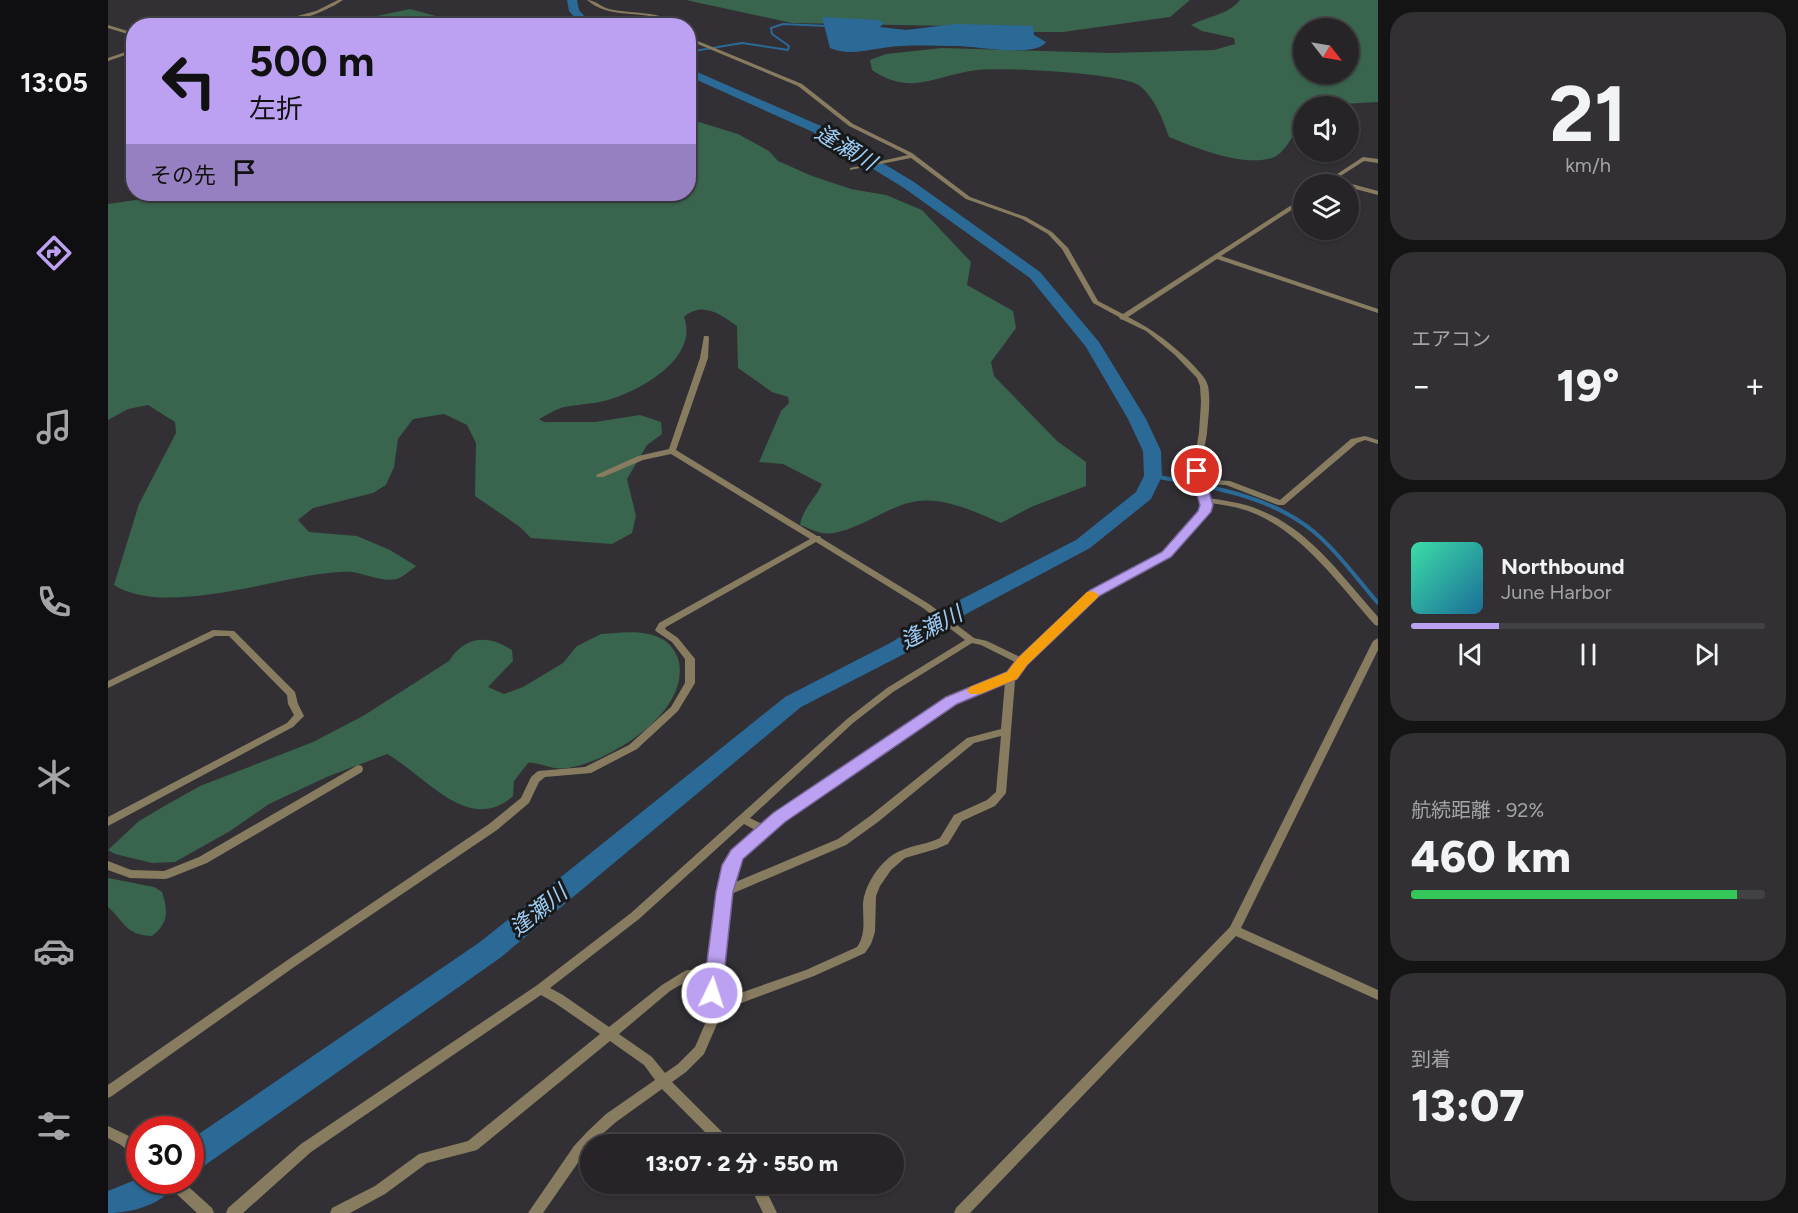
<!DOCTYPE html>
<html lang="ja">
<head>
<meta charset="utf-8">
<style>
  body { margin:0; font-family:Figtree,"Noto Sans JP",sans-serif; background:#323033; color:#f1f3f6; height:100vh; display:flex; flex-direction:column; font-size:22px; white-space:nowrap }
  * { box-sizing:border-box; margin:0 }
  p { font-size:20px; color:#a4a4a7 }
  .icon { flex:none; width:33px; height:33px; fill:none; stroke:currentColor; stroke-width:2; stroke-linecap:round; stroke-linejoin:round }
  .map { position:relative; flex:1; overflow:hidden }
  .drawer { display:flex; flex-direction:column; gap:12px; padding:12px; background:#151415; width:420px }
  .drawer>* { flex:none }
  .hud { position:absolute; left:18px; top:18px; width:570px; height:183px; border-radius:24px; box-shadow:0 2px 4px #0004,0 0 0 2px #424144; background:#bca0f2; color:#111; overflow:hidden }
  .needle { width:39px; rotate:121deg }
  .fabs { position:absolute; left:1185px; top:18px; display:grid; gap:12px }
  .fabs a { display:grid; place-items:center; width:66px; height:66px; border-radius:50%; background:#262427; box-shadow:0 2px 4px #0004,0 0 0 2px #424144; font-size:30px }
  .speed { position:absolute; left:18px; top:1116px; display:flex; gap:12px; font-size:30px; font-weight:700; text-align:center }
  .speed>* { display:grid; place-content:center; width:78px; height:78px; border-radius:50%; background:#262427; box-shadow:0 2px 4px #0004,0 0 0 2px #424144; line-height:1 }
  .speed .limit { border:9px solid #d22; background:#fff; color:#111 }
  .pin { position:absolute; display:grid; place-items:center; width:51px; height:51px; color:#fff; margin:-26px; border:3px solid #fff; border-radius:50%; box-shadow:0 2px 6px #0007 }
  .me { position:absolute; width:66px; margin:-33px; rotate:4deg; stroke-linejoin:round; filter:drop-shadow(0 0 4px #0008) }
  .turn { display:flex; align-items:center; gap:21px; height:126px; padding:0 24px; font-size:27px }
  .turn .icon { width:78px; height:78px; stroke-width:2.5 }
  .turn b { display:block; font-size:42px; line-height:51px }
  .then { display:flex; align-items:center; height:57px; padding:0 24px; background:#0003; gap:12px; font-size:22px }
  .big { font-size:45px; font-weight:800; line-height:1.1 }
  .drawer .widget { flex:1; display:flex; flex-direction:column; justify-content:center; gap:9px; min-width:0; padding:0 21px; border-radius:24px; background:#323033 }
  .drawer .dial { align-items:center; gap:0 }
  .dial b { font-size:78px; line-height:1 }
  .song { display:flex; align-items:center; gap:18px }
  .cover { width:72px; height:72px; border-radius:9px; background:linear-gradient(135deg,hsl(160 70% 55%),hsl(200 70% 35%)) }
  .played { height:6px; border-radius:3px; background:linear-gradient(90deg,#bca0f2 25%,#424144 25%) }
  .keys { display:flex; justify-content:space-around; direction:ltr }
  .heat { display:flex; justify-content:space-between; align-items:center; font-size:33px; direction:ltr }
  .charge { height:9px; border-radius:4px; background:linear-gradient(90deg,#34c759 92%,#424144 0) }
  .trip { position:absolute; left:472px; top:1134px; width:324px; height:60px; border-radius:30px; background:#262427; box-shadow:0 2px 4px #0004,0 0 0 2px #424144; font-weight:800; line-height:60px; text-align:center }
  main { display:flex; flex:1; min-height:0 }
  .tabs { display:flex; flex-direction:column; width:108px; justify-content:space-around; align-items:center; background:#0f0e10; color:#a4a4a7 }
  .tabs .icon { width:42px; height:42px }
  .tabs .on { color:#bca0f2 }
  .tabs b { font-size:27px; color:#f1f3f6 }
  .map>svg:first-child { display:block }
</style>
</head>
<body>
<main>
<nav class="tabs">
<b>13:05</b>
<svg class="icon on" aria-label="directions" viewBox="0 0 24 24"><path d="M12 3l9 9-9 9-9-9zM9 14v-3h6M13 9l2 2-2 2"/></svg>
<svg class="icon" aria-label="music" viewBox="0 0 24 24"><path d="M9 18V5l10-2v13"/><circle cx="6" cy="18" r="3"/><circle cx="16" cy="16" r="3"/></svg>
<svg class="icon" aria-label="phone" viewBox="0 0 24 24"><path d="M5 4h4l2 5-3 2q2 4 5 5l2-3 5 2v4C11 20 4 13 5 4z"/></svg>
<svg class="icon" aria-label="climate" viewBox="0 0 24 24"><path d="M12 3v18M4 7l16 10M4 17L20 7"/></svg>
<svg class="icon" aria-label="car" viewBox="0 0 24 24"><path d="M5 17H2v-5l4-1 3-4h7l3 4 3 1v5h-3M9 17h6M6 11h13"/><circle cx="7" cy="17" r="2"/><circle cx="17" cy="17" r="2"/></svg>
<svg class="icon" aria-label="filters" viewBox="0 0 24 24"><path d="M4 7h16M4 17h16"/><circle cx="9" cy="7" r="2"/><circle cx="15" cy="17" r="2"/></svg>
</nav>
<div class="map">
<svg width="1270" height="1213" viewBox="0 0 1270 1213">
  <rect width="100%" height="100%" fill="#323034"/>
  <g fill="#39644e" fill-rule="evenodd">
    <polygon points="578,0 1082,0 1062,17 955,32 905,32 842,26 684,23"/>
    <path d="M1132,0H1270V102L1196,106C1196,122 1192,127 1183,139C1179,146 1171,156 1164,158C1134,167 1088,148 1061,137C1055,120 1047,98 1032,86C1016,73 894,67 869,70C828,75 803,97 764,70L762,60L778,54L834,48L1003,53L1106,50L1127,44L1126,38L1094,31L1083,25C1100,16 1120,15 1132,0ZM1240,28V74H1196V28Z"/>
    <polygon points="302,9 361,25 226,25"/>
    <path d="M581,119L630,134L661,151L670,161L704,176L743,189L778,195L814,210L863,262L859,285L905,311L908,328L883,362L886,376L949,441L978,462V486L923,507L893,523C865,511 831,494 800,503C774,510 739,537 714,533C707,532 699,527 692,525C695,508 707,499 714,484L675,464L651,462L673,411L681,403L680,397L664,392L630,368L629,326C612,314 594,301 576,317C591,357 535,389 503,399C488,404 472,404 456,407C448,409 439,415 431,419L436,422H487L532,415L553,422L554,434L539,445L519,479L528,516L524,533L504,544L423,538L412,527L367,496L368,443L359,425L336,414L305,419L290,439L286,467L278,485L265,493L205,508L190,520L201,532L249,536L282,550L308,566C303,570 295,577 289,579C274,582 258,574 244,572C234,571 222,573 212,574C158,581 54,616 6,585L31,504L68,433L67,422L40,405L20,409L0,420V204L70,194H580Z"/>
    <path d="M493,634C511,633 535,629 552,638C562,642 569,653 571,662C579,707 523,745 487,760C474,765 460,770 447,768C437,767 430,762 420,763L406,781L405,796C361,836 317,775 279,754L221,776L161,804L122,831L67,862L44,863L7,854L0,850L31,821L60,804L92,786L205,742L255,716L341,661C358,635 380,635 404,650L405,661L380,687L396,694L415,687L455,663L469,646Z"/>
    <path d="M0,878L46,887L54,892C60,911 61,923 44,936C17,935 17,922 0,907Z"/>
  </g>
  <path fill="#2b6997" d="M714,17L771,20L776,23L772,27L798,30L847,24L925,26L926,35L938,42C927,58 868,46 849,46C831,46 812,45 794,46C771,46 743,58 722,48Z"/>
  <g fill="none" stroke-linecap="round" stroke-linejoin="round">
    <polyline stroke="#2b6997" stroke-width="2" points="580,52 634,43 680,50 681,46 664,34 663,28 675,24 719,26"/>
    <path stroke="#2b6997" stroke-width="4" d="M1045,476C1099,486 1161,495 1205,531C1230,552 1249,579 1270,603"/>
    <g fill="#2b6997" fill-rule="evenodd">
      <polygon points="459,0 469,0 471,10 485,26 474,26 461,11"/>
      <polygon points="580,68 713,126 806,182 932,272 991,342 1038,419 1053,451 1054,476 1043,499 982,548 860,613 800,652 693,707 392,958 93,1168 82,1172 82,1140 372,942 677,697 784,642 846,603 968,540 1028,492 1036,476 1035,451 1020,419 978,347 922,278 796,188 705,132 580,76"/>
      <path d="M32,1178V1180H69C59,1204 24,1213 0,1213V1191Z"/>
    </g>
    <g fill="#887c60" fill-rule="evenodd">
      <path d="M230,0H235C215,14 176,26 152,26L208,11Z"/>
      <path d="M479,0C487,0 493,7 501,9C526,15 550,9 572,26C564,26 558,20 550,18C526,11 500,18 479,0Z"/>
      <polygon points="0,25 26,33 26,36 0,28"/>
      <path d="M580,37L694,84L745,124L804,153L862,197L918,217L944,232L960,248L990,301L1015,314L1196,197V202L1113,256L1270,309V313L1109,259L1020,317C1046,330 1067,346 1087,367C1092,373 1098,378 1100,386C1103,400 1100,419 1099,433C1097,448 1091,464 1095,479L1122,481L1172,500L1243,439L1257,436L1270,440V444L1257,440L1249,443L1176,505H1170L1118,485L1096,484L1100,498C1119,501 1137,503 1154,511C1203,531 1236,579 1270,617V626L1267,625C1232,586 1199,538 1150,515C1135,508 1118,505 1102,503L1099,514L1061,556L990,595L912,671L907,681L898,793L887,806L854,821L840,844L828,849L797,858L783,870L772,886L768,896L767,932L763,944L757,953L706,976L612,1011V1017L596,1054L578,1072L564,1082L622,1140L623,1144H609L554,1089L508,1122L483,1144L435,1213H420L466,1146L479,1132L498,1114L547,1080L536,1065L502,1041L369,1150L319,1163L277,1194L242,1213H222L224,1208L267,1186L311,1154L360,1141L492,1034L447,1003L433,995L203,1152L135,1213H118L120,1208L193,1144L428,986L523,913L739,719L779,688L857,640L815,608L708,542L558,627L557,629L570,638L587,659V683L570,711L529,749L483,773L437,777L431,782L421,803L389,830L189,965L4,1096L0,1098V1085L181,959L381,824L413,798L423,777L430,771L477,767L521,745L563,707L577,683V659L564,642L549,632L547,630L551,623L702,539L563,454L535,460L495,477H489L488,475L530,456L561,449L592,358L596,336H600L601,337L600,358L568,450L709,536H712L713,538L821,604L866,638L879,641L914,658L984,591L1055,552L1092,511L1094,505L1085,471L1091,432L1093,402L1092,386L1089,378L1067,355L1038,331L1015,320L1012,319L1011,317L985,303L954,249L940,234L914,219L858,199L803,158L742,170V168L800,155L741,126L690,86L580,40ZM864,643L873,645L909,663L901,673L840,699L667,815L656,825L642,818L745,723L785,692ZM897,682L893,729L859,738L762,816L730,839L623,884L627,866L633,858L675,821L846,703ZM893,736L888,792L879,800L846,815L832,838C820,844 805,845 792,851C773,859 755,886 755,906C755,921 758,934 749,947L698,970L612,1000L613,955L621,895L738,845L770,822L866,743ZM636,824L649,831L625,852L617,865L610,892L601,955V970H579L575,972L554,985L501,1027L455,995L442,988L531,919ZM581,980H601L599,1008L600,1017L587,1047L570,1064L557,1073L544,1057L511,1034L562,991Z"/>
      <polygon points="26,49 26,52 0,61 0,58"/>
      <polygon points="24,67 26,67 26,69 22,68"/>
      <polygon points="1255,157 1270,159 1270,163 1256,161 1220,184 1214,184"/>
      <polygon points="1240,183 1270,191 1270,195 1240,187 1240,184 1237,184"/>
      <polygon points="105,630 126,631 187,692 190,704 196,716 185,727 0,826 0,817 179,723 186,715 180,704 179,695 121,636 107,636 0,688 0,681"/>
      <polygon points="1270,638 1270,650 1133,928 1270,990 1270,1000 1128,936 862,1213 846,1213 848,1208 1122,927 1265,641"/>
      <polygon points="250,765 254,766 255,769 254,772 99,863 61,878 57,879 22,878 0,870 0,861 23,870 56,871 91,857"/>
      <polygon points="0,1126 23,1137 32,1144 32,1159 27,1157 13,1145 0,1138"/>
      <polygon points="57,1180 73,1180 104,1208 106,1213 89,1213 58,1184"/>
      <polygon points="641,1184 655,1184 669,1213 655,1213"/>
    </g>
  </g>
  <polygon fill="#bca0f2" stroke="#7a689d" stroke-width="1.5" points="1089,467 1095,471 1105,505 1103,512 1063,557 991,596 919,665 909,679 849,704 677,822 635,859 625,892 614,993 611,998 604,1000 598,998 595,993 608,892 614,865 623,850 665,813 838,697 899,672 909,659 982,590 1054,552 1090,511 1092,505 1082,471"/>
  <polygon fill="#f59e0b" points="984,591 991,595 989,598 919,665 909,679 872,694 862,694 859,691 862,687 899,672 909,659 979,592"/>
  <g text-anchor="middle" stroke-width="6" stroke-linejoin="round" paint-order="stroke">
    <g font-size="22" font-style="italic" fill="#9dcdf5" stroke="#19191a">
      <text transform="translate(738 147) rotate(31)" y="8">逢瀬川</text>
      <text transform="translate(823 627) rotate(-28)" y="8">逢瀬川</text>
      <text transform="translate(430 910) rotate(-39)" y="8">逢瀬川</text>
    </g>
  </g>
</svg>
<div class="fabs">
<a><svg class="needle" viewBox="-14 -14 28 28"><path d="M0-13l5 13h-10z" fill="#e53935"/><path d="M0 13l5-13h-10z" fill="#a4a4a7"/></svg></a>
<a><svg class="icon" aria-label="sound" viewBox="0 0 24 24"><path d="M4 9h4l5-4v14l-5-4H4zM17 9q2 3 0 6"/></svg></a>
<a><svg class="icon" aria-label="layers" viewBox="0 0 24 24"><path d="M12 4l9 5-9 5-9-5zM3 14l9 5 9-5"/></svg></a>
</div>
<div class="speed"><div class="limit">30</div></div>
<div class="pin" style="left:1089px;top:471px;background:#d93025"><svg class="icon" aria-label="arrive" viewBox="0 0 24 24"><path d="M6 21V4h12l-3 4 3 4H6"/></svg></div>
<svg class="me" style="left:604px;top:993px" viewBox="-20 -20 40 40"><circle r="17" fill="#bca0f2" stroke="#fff" stroke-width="3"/><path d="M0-11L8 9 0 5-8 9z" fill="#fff"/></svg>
<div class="trip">13:07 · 2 分 · 550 m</div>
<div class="hud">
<div class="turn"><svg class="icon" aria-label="left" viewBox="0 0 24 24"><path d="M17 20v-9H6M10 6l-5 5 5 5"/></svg><div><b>500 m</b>左折</div></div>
<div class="then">その先<svg class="icon" aria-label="arrive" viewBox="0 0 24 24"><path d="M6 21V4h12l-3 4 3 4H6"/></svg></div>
</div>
</div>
<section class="drawer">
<div class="widget dial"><b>21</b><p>km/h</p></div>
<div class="widget"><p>エアコン</p>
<div class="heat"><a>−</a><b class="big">19°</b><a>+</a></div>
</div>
<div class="widget">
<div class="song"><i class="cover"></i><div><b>Northbound</b><p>June Harbor</p></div></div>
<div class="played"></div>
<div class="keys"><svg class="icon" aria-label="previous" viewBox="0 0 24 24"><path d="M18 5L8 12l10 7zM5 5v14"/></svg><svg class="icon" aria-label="pause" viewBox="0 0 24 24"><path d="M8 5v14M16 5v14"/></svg><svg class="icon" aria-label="next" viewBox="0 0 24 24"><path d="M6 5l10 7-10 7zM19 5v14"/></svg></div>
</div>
<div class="widget"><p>航続距離 · 92%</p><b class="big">460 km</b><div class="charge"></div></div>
<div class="widget"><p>到着</p><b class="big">13:07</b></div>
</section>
</main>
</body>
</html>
